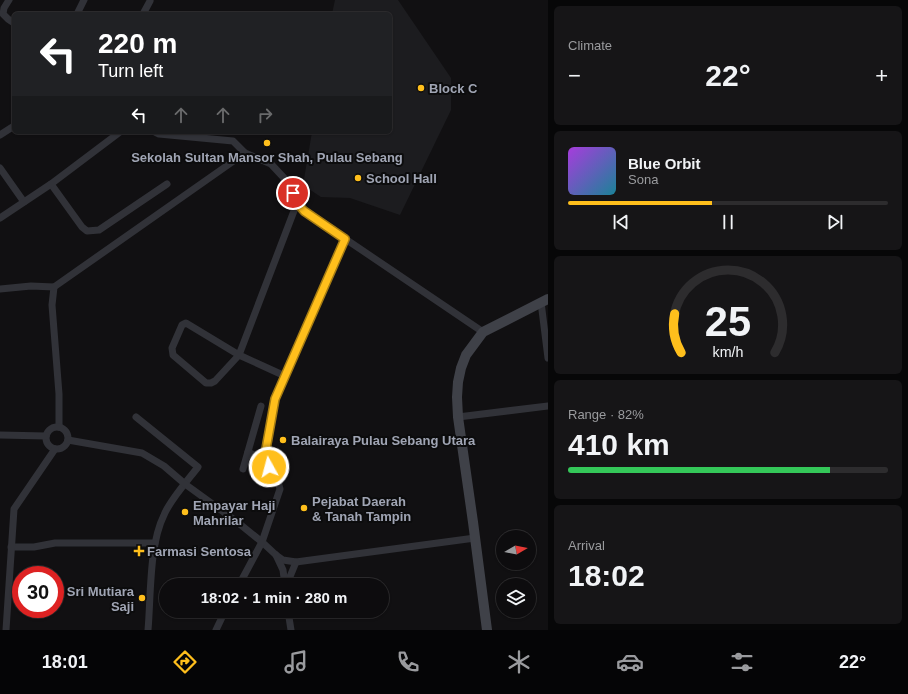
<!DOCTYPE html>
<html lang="en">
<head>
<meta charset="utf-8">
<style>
  body { margin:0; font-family:Helvetica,sans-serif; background:#161517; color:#f1f3f6; height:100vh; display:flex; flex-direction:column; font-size:15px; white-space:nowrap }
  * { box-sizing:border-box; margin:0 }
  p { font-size:13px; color:#9a9b9e }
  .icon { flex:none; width:22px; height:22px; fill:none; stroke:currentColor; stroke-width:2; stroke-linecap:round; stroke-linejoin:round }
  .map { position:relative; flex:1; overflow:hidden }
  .sheet { display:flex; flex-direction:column; gap:6px; padding:6px; background:#070708; width:360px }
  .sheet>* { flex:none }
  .banner { position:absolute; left:12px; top:12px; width:380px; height:122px; border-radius:6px; box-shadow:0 1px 3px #0004,0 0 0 1px #2d2c2e; background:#202124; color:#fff; overflow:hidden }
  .needle { width:26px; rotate:80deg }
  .buttons { position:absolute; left:496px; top:530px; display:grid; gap:8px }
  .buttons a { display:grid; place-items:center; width:40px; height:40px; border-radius:50%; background:#0d0c0e; box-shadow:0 1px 3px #0004,0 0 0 1px #2d2c2e; font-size:20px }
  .speed { position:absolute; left:12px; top:566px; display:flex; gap:8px; font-size:20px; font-weight:700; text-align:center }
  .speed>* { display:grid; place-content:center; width:52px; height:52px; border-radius:50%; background:#0d0c0e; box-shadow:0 1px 3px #0004,0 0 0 1px #2d2c2e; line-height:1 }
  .speed .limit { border:6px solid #d22; background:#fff; color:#111 }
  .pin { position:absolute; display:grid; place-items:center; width:34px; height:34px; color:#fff; margin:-17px; border:2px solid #fff; border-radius:50%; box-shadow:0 1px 4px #0007 }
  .me { position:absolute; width:44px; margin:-22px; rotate:353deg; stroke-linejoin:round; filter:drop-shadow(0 0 3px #0008) }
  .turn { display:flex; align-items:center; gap:14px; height:84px; padding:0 20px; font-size:18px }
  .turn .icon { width:52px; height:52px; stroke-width:2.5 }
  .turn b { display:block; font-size:28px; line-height:34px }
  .lanes { display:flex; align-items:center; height:38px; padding:0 20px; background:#0003; justify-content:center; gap:20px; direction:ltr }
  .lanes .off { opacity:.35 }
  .big { font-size:30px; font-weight:600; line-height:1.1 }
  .sheet .card { flex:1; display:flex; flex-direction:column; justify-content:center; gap:6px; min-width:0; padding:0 14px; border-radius:6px; background:#161517 }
  .sheet .dial { align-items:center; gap:0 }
  .dial svg { height:104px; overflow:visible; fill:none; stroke:#2d2c2e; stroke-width:7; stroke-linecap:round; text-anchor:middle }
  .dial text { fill:#f1f3f6; stroke:none }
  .song { display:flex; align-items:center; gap:12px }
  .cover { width:48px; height:48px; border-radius:6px; background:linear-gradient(135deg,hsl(280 70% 55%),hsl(190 70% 35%)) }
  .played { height:4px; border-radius:2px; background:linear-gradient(90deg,#ffbf1c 45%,#2d2c2e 45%) }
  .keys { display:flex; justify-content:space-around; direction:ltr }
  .heat { display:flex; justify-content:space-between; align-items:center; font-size:22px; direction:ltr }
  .charge { height:6px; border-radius:3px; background:linear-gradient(90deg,#34c759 82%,#2d2c2e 0) }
  .trip { position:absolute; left:159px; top:578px; width:230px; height:40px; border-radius:20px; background:#0d0c0e; box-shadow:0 1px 3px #0004,0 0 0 1px #2d2c2e; font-weight:600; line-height:40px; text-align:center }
  .dock { display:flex; height:64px; justify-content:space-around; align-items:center; background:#050506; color:#9a9b9e }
  .dock .icon { width:28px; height:28px }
  .dock .on { color:#ffbf1c }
  .dock b { font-size:18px; color:#f1f3f6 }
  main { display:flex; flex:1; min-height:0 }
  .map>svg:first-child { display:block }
</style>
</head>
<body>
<main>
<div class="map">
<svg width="548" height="630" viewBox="0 0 548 630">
  <rect width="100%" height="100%" fill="#111012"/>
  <polygon fill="#1c1c1f" points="335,0 398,0 451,78 451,110 400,215 350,198 321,197 303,185 312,132 390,132 390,14 332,14"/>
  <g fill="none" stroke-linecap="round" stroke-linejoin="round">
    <g stroke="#313238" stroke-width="7">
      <polyline points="9,0 4,8 3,14 8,19 14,23"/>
      <polyline points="77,14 84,0"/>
      <polyline points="143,14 150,1"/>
      <polyline points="155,132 159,134 233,141 245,153 271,164 285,179 293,193 297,203 304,211 483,332"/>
      <polyline points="0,135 14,126"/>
      <polyline points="0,168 24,202"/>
      <polyline points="51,184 82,227 87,231 99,230 167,184"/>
      <polyline points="0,218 51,184 120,132"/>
      <polyline points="54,287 52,305 59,394 59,427"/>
      <polyline points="0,289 31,286 54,287 245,153"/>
      <polyline points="541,302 548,358"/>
      <polyline points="285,376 239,355 186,323 182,325 172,348 173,355 206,383 211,383 215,381 239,355 297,203"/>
      <path d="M136,417L198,467C188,480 170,500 164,515C149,545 151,596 148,630"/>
      <polyline points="458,417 548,406"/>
      <circle cx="57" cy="438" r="11"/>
      <polyline points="0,435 46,436"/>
      <polyline points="68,440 142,453 164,466 185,484 236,521 262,542 276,555 283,560 296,562 475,538"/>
      <polyline points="248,452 267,461"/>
      <polyline points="243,469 261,406"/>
      <polyline points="11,547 34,547 55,543 155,543"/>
      <polyline points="276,555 283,570 285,585"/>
      <polyline points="287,584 296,562"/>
      <polyline points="239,585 262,542 280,489 277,478 269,467 266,449 275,399 345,239"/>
      <polyline points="288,611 291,630"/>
      <polyline points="6,630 14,509 55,449"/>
      <polyline points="216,630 225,611"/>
    </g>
    <polyline stroke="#3f4148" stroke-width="10" points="487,630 473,522 458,417 457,397 458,382 461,368 466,355 483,332 548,299"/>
  </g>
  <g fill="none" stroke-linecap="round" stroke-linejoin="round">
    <g stroke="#a67c12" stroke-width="10">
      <polyline id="route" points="269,467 266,449 275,399 345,239 304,211 297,203 293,193"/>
    </g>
    <use href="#route" stroke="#ffbf1c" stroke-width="7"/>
  </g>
  <g fill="#ffbf1c" stroke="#0c0c0d" stroke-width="1.5">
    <circle cx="421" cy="88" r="4"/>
    <circle cx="267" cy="143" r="4"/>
    <circle cx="358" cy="178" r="4"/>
    <circle cx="283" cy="440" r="4"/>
    <circle cx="304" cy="508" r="4"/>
    <circle cx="185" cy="512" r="4"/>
    <path d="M137 545h4v4h4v4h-4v4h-4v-4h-4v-4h4z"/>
    <circle cx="142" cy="598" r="4"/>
  </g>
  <g text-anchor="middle" stroke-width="4" stroke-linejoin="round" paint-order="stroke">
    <g font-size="13" font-weight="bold" fill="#a0a5b4" stroke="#0c0c0d" text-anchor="start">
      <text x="429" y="93">Block C</text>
      <text x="267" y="162" text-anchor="middle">Sekolah Sultan Mansor Shah, Pulau Sebang</text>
      <text x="366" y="183">School Hall</text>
      <text x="291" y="445">Balairaya Pulau Sebang Utara</text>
      <text x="312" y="506">Pejabat Daerah<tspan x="312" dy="15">&amp; Tanah Tampin</tspan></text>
      <text x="193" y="510">Empayar Haji<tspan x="193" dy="15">Mahrilar</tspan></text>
      <text x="147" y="556">Farmasi Sentosa</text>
      <text x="134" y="596" text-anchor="end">Sri Mutiara<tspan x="134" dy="15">Saji</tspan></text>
    </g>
  </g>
</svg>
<div class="buttons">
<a><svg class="needle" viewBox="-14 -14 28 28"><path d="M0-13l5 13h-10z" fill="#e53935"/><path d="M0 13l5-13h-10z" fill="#9a9b9e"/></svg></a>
<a><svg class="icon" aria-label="layers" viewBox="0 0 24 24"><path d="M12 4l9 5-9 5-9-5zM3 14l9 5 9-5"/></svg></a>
</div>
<div class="speed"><div class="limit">30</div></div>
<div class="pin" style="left:293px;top:193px;background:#d93025"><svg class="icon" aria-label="arrive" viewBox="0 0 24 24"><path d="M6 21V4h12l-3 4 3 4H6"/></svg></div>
<svg class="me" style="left:269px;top:467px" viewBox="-20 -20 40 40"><circle r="17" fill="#ffbf1c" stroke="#fff" stroke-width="3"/><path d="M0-11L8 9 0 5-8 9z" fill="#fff"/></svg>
<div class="trip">18:02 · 1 min · 280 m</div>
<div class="banner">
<div class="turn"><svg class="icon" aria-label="left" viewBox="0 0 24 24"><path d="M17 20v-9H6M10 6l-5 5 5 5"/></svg><div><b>220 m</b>Turn left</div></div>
<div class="lanes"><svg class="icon" aria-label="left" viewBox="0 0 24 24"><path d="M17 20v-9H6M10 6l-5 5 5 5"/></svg><svg class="icon off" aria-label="ahead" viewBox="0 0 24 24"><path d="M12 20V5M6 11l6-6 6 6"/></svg><svg class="icon off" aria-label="ahead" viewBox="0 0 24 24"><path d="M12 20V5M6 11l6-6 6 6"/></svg><svg class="icon off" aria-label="right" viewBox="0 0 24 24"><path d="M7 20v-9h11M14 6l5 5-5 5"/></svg></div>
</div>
</div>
<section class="sheet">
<div class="card"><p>Climate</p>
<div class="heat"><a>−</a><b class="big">22°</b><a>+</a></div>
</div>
<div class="card">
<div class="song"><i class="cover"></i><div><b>Blue Orbit</b><p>Sona</p></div></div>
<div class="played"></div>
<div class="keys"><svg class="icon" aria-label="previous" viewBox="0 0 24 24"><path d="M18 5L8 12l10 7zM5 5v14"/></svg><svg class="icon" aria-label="pause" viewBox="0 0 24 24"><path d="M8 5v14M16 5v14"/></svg><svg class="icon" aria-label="next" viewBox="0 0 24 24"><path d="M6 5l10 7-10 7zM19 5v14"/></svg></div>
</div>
<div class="card dial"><svg viewBox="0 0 100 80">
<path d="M14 69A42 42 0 1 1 86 69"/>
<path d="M14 69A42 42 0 0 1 9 39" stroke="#ffbf1c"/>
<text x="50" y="56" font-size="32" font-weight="700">25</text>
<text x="50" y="72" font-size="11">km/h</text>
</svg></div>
<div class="card"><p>Range · 82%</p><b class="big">410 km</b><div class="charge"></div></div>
<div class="card"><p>Arrival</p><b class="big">18:02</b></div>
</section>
</main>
<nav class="dock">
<b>18:01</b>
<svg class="icon on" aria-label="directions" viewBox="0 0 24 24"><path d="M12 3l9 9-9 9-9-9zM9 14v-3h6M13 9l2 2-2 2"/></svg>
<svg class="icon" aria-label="music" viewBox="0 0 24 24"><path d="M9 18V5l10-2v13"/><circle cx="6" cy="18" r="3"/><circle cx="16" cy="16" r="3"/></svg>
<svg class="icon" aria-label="phone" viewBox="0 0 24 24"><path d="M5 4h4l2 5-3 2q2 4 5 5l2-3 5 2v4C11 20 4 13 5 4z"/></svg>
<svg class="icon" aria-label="climate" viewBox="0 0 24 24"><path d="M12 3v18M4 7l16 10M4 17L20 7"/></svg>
<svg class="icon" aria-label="car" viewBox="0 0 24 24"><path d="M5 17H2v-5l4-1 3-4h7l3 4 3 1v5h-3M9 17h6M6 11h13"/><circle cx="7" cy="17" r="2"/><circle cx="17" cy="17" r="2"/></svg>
<svg class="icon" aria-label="filters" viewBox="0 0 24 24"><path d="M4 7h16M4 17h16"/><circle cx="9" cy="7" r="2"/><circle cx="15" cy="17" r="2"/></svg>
<b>22°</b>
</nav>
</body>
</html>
